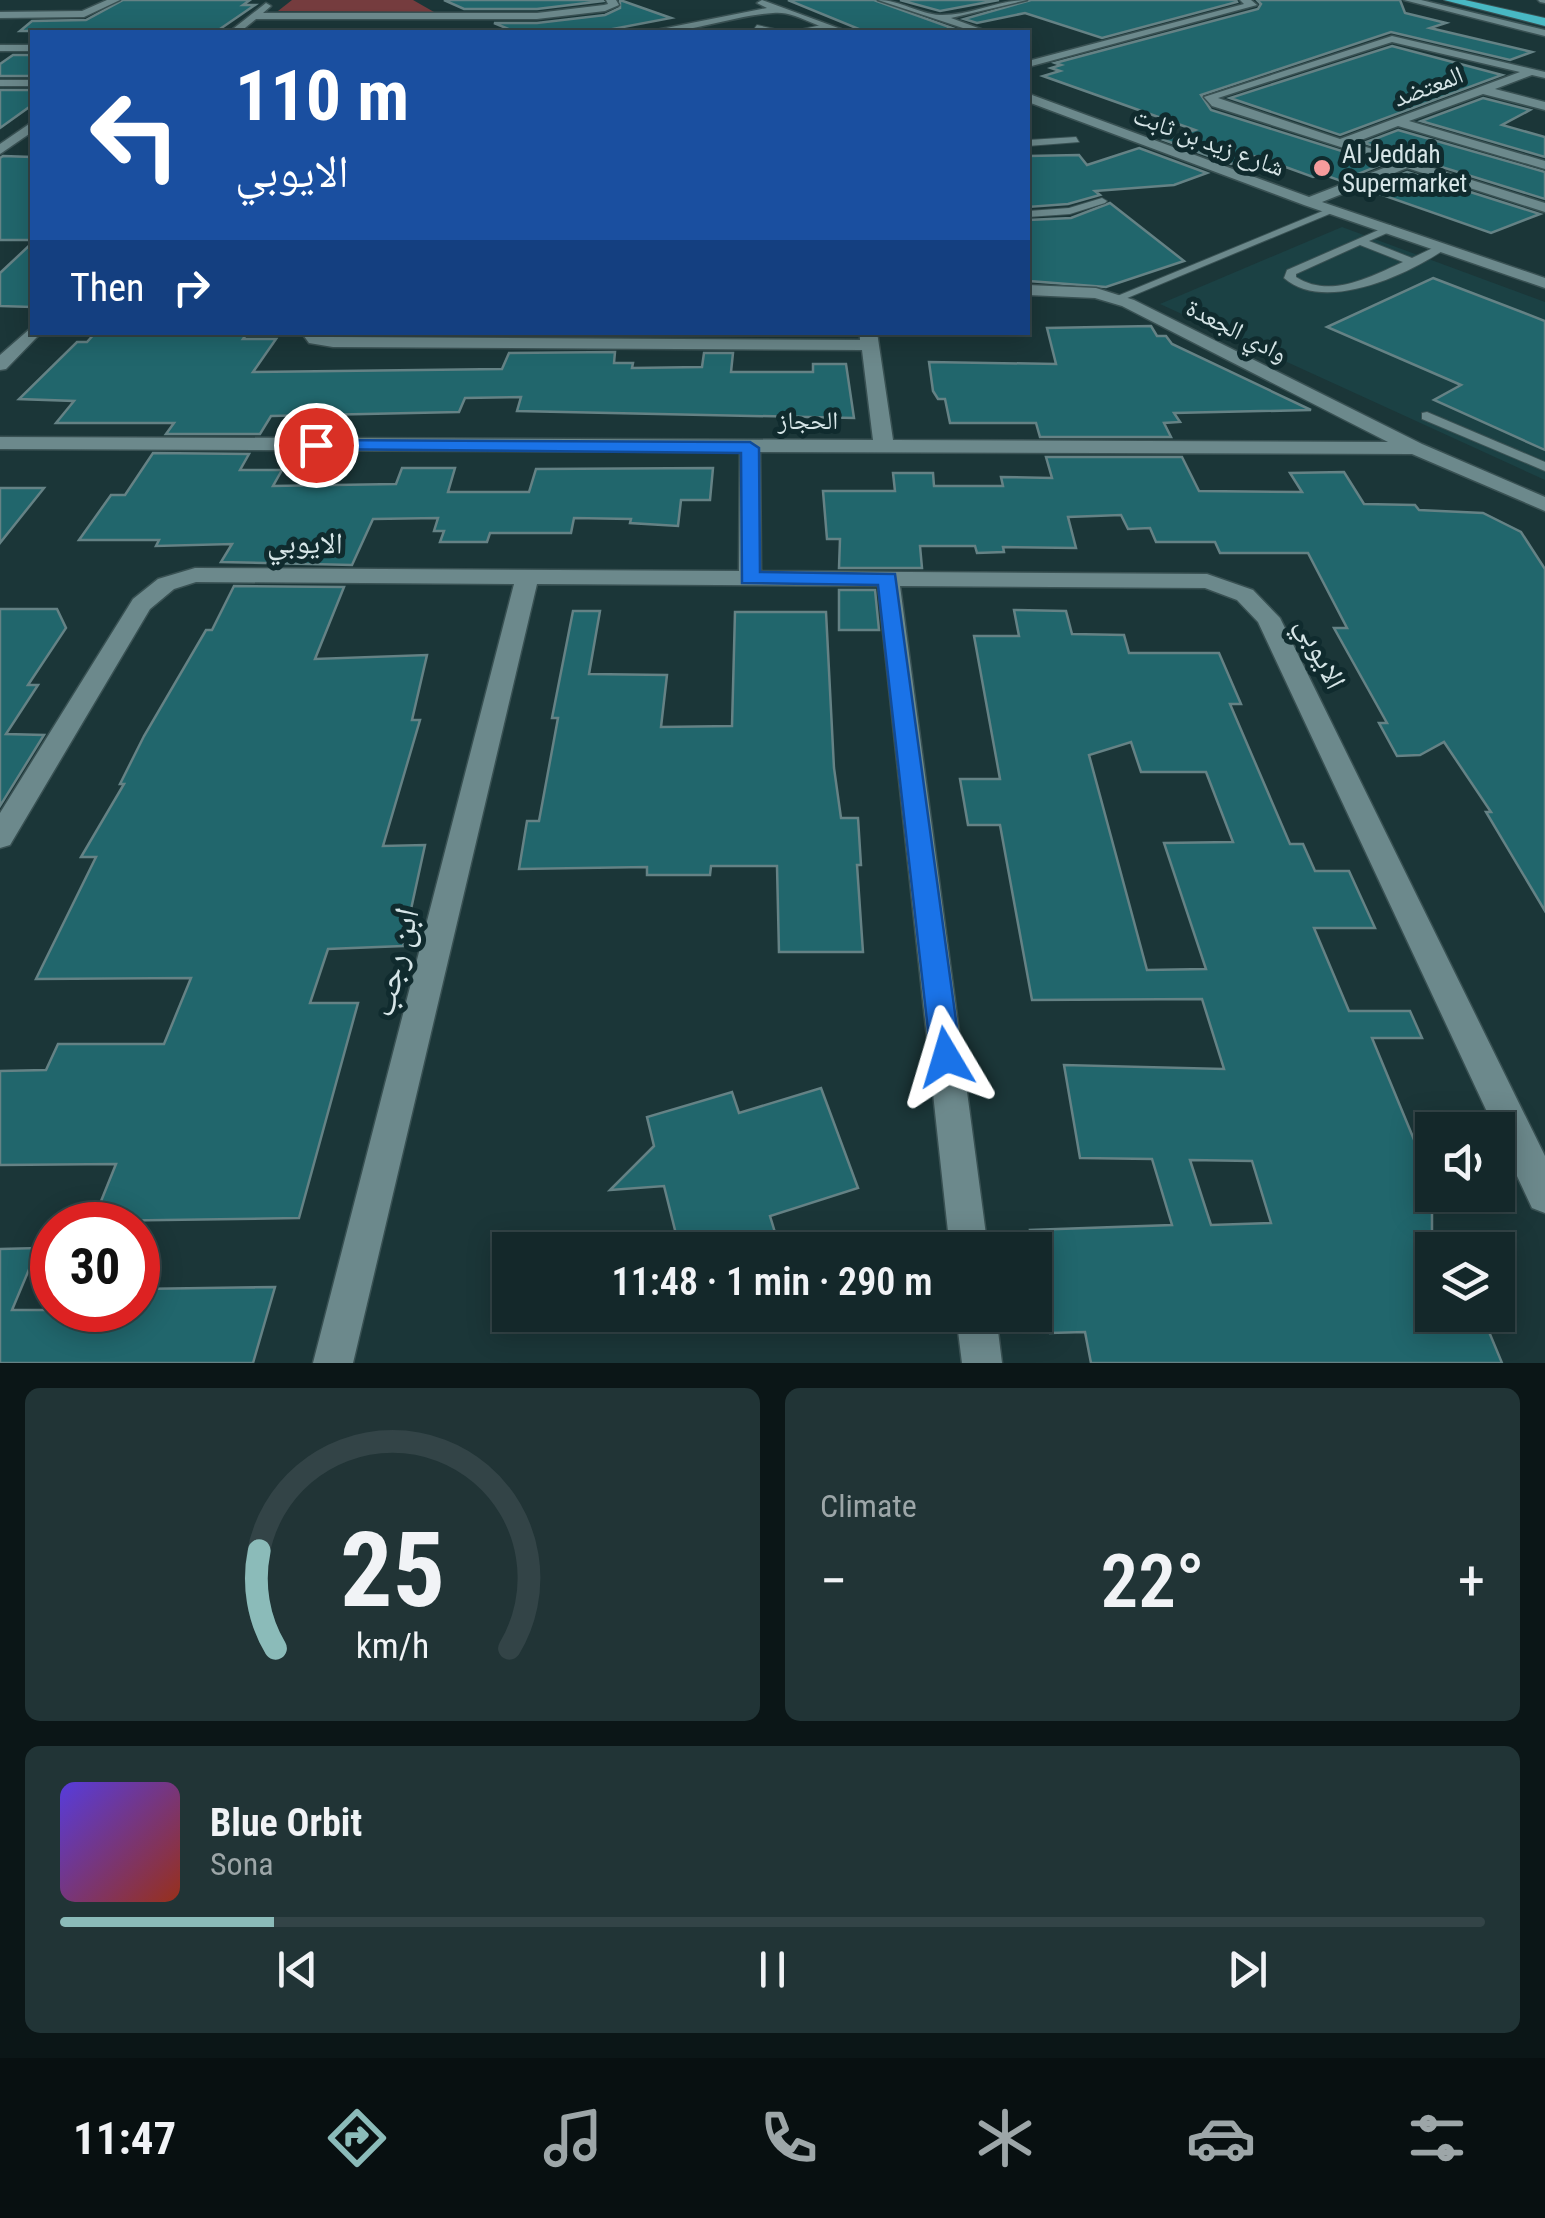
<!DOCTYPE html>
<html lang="en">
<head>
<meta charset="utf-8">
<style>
  body { margin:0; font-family:"Roboto Condensed","Noto Naskh Arabic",sans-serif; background:#213436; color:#f1f3f6; height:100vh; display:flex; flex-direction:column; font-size:38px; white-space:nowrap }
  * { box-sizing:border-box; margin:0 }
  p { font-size:32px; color:#9da6a8 }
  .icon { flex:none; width:55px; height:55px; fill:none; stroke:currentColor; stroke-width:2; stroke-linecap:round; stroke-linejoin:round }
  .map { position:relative; height:1363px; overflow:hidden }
  .sheet { display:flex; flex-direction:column; gap:25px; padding:25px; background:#0b1617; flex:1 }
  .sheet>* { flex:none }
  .hud { position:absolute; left:30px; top:30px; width:1000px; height:305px; border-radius:0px; box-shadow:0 5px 25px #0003,0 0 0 2px #334447; background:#1a4fa0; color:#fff; overflow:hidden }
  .fabs { position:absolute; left:1415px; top:1112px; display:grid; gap:20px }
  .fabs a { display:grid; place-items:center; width:100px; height:100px; border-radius:0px; background:#14282a; box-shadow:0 5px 25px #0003,0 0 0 2px #334447; font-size:50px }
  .speed { position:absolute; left:30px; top:1202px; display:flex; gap:20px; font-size:50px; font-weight:700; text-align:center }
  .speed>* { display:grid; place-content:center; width:130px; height:130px; border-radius:50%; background:#14282a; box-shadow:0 5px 25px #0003,0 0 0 2px #334447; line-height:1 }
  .speed .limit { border:15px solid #d22; background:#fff; color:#111 }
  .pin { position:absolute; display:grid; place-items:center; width:85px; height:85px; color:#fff; margin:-42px; border:5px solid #fff; border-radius:50%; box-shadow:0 2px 10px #0007 }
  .me { position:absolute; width:110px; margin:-55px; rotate:353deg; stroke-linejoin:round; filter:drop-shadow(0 0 8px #0008) }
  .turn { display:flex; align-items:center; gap:35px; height:210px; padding:0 40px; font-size:45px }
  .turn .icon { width:130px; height:130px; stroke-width:2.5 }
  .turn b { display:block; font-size:70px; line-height:85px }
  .then { display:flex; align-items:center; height:95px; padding:0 40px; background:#0003; gap:20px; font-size:38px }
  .big { font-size:75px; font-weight:600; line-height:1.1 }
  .sheet .card { flex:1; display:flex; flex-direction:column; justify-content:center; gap:15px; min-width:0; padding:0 35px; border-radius:15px; background:#213436 }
  .sheet .dial { align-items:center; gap:0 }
  .dial svg { height:260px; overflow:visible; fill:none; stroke:#334447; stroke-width:7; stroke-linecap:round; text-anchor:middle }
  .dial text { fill:#f1f3f6; stroke:none }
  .song { display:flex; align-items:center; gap:30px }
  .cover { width:120px; height:120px; border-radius:15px; background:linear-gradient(135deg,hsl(250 70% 55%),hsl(10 70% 35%)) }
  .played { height:10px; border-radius:5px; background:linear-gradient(90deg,#8bbbb9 15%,#334447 15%) }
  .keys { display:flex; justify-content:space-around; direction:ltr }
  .heat { display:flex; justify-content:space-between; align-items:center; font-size:55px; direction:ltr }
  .sheet .tiles { flex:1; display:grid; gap:25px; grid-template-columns:1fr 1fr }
  .card:last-child { grid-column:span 2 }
  .trip { position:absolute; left:492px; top:1232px; width:560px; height:100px; border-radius:0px; background:#14282a; box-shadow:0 5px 25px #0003,0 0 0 2px #334447; font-weight:600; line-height:100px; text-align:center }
  .tabs { display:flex; height:160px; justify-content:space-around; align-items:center; background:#081011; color:#9da6a8 }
  .tabs .icon { width:70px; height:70px }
  .tabs .active { color:#8bbbb9 }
  .tabs b { font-size:45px; color:#f1f3f6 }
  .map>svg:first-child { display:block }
</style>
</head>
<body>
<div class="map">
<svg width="1545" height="1363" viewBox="0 0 1545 1363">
  <rect width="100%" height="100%" fill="#1b3638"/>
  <polygon fill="#1b4144" points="1342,227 1545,302 1545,480 1160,304"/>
  <polygon fill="#753c3e" points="292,0 413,0 434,12 278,11"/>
  <g fill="#21666c" stroke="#658285" stroke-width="2.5" fill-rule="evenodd">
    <polygon points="123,0 250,0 243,5 255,5 217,31 20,31 32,21 86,20"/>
    <polygon points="444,0 602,0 603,1 537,9 464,9"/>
    <polygon points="620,0 671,18 597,32 516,32 494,23 537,23 605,15 620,8"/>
    <polygon points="788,0 874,0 952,28 934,32 866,32"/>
    <polygon points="900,0 999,0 940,11"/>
    <polygon points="1031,0 1236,0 1237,2 1102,38 1025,13 977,23 964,19"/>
    <polygon points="1257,0 1400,0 1405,13 1446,23 1430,28 1532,52 1510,60 1391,32 1201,95 1211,110 1383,164 1341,181 1322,174 1313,177 1255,156 1231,164 1164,140 1195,130 1043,76 1060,71 1051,68 1061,65 1055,63 1258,9 1261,4"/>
    <polygon points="1392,46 1502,75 1340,135 1230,98"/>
    <polygon points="13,55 32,55 32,76 0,76 0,64"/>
    <polygon points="0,90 32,90 32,105 0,128"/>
    <polygon points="1483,98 1530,110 1502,125 1545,137 1545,157 1421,121"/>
    <polygon points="1398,130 1545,172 1545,199 1364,143"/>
    <polygon points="1139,148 1207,173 1174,185 1095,191 1100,195 1068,204 1028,207 1028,156 1079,155 1087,165"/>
    <polygon points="3,156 32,157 32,240 0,240 0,158"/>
    <polygon points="1407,172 1540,214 1491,233 1365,189"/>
    <polygon points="1110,203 1184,261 1106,287 1029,281 1028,220 1071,218"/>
    <polygon points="32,243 32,307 0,306 0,273"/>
    <polygon points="1433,278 1545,321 1545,450 1434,400 1461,385 1327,327"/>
    <polygon points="1151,326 1157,336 1166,336 1172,344 1311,410 1174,413 1180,422 1164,423 1171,437 1040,437 1036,423 950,423 945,399 938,399 933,391 929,362 1056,364 1047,328"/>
    <polygon points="96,332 248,332 243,339 276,339 253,372 502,369 509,353 615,352 614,363 633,363 632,368 702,367 704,353 733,353 731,372 813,372 813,364 846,364 854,418 517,411 521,397 465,398 459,412 271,416 260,434 166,434 174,423 56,423 74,401 19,399 77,342 87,342"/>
    <polygon points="153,453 249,454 240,470 282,470 273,486 396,484 402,468 455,468 448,492 529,492 536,469 713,468 710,500 681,500 678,526 630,523 631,519 574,518 571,533 490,533 487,542 440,542 444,531 434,531 438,518 373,519 352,565 221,562 232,544 156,546 159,540 79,540 111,495 125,495"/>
    <polygon points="1046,457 1182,457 1199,491 1302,492 1290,473 1344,472 1364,504 1415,505 1419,510 1483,513 1521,532 1545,569 1545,911 1486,812 1491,812 1444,742 1420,755 1397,756 1379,723 1387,723 1334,628 1347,628 1308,553 1220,553 1215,542 1156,542 1150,528 1128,529 1121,515 1068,517 1076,548 1003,547 1004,552 977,553 975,546 920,546 922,568 839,568 840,539 827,539 823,491 895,491 893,473 933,473 934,486 1003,486 1001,477 1052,478"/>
    <polygon points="0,488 44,488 0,543"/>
    <polygon points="234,586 344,587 315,659 427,655 412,720 420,720 383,846 425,845 403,946 328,949 310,1003 358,1003 299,1218 93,1221 116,1164 0,1165 0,1071 46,1070 58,1044 164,1044 191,978 36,979 96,857 81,857 124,784 120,784 144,736 206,630 212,630"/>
    <polygon points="839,590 875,590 879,630 839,630"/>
    <polygon points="0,609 57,609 66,628 28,685 38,685 6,734 44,735 0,806"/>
    <path d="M1014,610L1066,611L1072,634L1124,635L1129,653H1219L1241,704H1230L1290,844H1303L1315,871H1349L1375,928H1314L1349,1011H1410L1422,1038H1372L1415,1142L1432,1143V1315H1482L1502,1363H1091L1085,1332L1050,1333L1030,1230L1172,1225L1152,1159L1080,1158L1064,1065L1224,1069L1202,999L1032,1000L1000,825H968L960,779H1000L974,636H1019ZM1131,742L1141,772H1206L1233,842L1164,843L1206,969L1147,970L1089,755ZM1190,1160L1252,1161L1271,1223L1211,1225Z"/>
    <polygon points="573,611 600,611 589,674 667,675 661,727 732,726 735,612 826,612 834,768 841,818 858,818 861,865 857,865 863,952 779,952 777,866 711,866 710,875 647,875 647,867 519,869 527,821 539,821 558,718 552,718"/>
    <polygon points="821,1088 858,1188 770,1216 777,1239 743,1250 680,1250 664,1186 610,1190 654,1146 647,1117 732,1092 739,1113"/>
    <polygon points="38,1248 12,1310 138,1310 138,1289 275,1287 253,1363 0,1363 0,1249"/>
  </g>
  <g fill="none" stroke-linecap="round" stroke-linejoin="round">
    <g stroke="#395153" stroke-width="2">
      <g id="service">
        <polygon points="826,24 829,28 797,32 798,30"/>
        <polygon points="757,25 779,30 780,32 754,29"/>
        <polygon points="1076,137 1079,142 1028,146 1028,140"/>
        <polygon points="1102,198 1107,201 1105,203 1070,214 1028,217 1028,211 1069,208"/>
        <polygon points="1330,208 1339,210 1120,301 1110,299"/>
        <path d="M1390,225L1395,228L1394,230L1369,241L1412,258L1439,245L1448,247C1410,274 1325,314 1284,278L1287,270ZM1360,245L1403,262C1370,277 1330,299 1296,277V274Z"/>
        <polygon points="1427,412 1545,462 1545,471 1422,419 1422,413"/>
      </g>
    </g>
    <g stroke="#395153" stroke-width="3">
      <g id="minor">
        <polygon points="107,0 120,0 84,17 0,18 0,12 82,11"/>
        <polygon points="606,0 616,0 619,5 605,11 537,19 256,19 240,32 229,32 266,3 271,6 263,13 537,13 604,5 608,4"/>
        <path d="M762,0L849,32C823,34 798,10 773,13C730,16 688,35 646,32L767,8L757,3Z"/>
        <path d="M878,0C900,0 919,14 940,15C968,16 998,0 1027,0L951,18L989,32H975Z"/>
        <polygon points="1240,0 1251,0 1257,5 1028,67 1028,61 1244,4"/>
        <path d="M1392,36L1545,72V78L1532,75L1495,89L1545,102V110L1483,94L1409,121L1545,161V169L1398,126L1353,143L1545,203V212L1407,168L1322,202L1545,278V288L1304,205L1028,102V95H1032L1309,197L1394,164L1212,106L1204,97ZM1392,42L1520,72L1340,139L1218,98Z"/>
        <rect x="0" y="45" width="32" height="6"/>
        <rect x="0" y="80" width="32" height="6"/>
        <polygon points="32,122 32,132 0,154 0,144"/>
        <polygon points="1028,285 1096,288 1134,300 1422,444 1545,497 1545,511 1412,454 760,452 761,571 1207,574 1253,590 1280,618 1545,1156 1545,1213 1532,1208 1258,622 1237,600 1205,588 900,586 988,1250 950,1250 878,586 537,584 353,1363 313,1363 514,584 196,582 174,589 150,609 10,845 0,848 0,813 133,599 158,579 195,568 739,571 740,452 0,449 0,437 873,440 862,350 333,347 309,343 301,332 333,337 860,340 860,332 877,332 893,440 1388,442 1122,306 1095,298 1028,295"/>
        <polygon points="32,327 32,332 40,332 38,336 6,369 0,370 0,355"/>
        <polygon points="956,1315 996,1315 1002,1363 962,1363"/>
      </g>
    </g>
    <g stroke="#395153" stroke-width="3">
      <g id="tertiary">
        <polygon points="1404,0 1421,0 1545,30 1545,36"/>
        <polygon points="1538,0 1545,0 1545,3 1540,2"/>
      </g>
    </g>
    <g stroke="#395153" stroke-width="2">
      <polygon id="motorway" points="1444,0 1465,0 1545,18 1545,26"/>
    </g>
    <use href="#service" fill="#6c898c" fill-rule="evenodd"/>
    <use href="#minor" fill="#6c898c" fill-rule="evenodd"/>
    <use href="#tertiary" fill="#6c898c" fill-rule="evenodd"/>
    <use href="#motorway" fill="#48b8c3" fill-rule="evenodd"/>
  </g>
  <polygon fill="#1a73e8" stroke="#114b97" stroke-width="2.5" points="316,440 750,442 759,448 760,572 895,574 961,1057 957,1067 946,1071 935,1067 931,1057 878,585 742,583 741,453 309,449 307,445"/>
  <circle fill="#f59b9c" stroke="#102b2e" stroke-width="4" cx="1322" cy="168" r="10"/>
  <g text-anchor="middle" stroke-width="10" stroke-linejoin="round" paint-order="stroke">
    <g font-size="25" fill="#d6e5e7" stroke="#102b2e">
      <text transform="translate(1428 86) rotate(-21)" y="9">المعتضد</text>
      <text transform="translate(1209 141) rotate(20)" y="9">شارع زيد بن ثابت</text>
      <text transform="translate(1237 330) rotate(27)" y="9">وادي الجعدة</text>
      <text x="808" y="429">الحجاز</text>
    </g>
    <g font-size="25" fill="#d6e5e7" stroke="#102b2e" text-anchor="start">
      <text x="1342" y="163">Al Jeddah<tspan x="1342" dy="29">Supermarket</tspan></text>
    </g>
    <g font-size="30" fill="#d6e5e7" stroke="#102b2e">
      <text transform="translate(305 543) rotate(1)" y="10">الايوبي</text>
      <text transform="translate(1321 653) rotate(64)" y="10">الايوبي</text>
    </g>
    <g font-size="35" fill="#d6e5e7" stroke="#102b2e">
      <text transform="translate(394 962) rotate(-76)" y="12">ابن رجب</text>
    </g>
  </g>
</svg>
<div class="fabs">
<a><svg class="icon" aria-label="sound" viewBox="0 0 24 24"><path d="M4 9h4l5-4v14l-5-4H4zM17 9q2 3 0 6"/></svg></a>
<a><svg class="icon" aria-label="layers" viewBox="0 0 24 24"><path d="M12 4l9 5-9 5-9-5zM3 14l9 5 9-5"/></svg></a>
</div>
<div class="speed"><div class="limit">30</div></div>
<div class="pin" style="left:316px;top:445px;background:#d93025"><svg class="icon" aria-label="arrive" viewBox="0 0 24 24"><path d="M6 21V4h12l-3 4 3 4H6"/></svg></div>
<svg class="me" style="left:946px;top:1057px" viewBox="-20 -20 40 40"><path d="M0-17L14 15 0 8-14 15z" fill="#1a73e8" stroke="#fff" stroke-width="4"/></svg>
<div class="trip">11:48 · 1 min · 290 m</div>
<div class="hud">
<div class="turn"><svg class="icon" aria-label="left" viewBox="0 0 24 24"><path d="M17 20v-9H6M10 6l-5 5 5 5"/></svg><div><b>110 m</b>الايوبي</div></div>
<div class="then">Then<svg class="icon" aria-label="right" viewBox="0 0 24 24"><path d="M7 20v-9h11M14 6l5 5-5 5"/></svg></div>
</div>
</div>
<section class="sheet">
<div class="tiles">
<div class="card dial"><svg viewBox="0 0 100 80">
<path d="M14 69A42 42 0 1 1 86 69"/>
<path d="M14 69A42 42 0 0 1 9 39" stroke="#8bbbb9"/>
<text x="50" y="56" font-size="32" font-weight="700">25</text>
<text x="50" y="72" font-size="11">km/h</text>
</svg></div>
<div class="card"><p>Climate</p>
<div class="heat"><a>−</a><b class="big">22°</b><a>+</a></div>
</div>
<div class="card">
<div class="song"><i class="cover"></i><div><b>Blue Orbit</b><p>Sona</p></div></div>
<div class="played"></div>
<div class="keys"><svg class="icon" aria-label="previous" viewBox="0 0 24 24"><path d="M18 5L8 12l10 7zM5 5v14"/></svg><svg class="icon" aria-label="pause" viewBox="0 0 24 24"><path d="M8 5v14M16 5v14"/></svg><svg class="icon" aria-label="next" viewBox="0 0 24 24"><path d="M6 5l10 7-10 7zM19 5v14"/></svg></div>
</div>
</div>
</section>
<nav class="tabs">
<b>11:47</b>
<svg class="icon active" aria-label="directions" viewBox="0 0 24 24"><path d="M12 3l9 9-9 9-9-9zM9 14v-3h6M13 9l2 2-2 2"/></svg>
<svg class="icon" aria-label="music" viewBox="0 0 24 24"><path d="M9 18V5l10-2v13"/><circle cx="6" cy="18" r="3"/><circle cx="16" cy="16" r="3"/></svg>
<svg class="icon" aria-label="phone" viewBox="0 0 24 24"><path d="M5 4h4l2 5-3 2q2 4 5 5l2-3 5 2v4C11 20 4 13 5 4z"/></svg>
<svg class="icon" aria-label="climate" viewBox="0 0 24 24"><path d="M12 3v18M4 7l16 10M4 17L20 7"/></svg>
<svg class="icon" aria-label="car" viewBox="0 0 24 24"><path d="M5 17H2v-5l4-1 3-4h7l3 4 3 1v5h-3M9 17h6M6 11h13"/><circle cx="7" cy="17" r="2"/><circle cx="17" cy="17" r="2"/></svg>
<svg class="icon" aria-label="filters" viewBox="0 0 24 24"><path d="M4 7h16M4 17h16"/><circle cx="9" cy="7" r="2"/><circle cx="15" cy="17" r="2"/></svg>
</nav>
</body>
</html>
